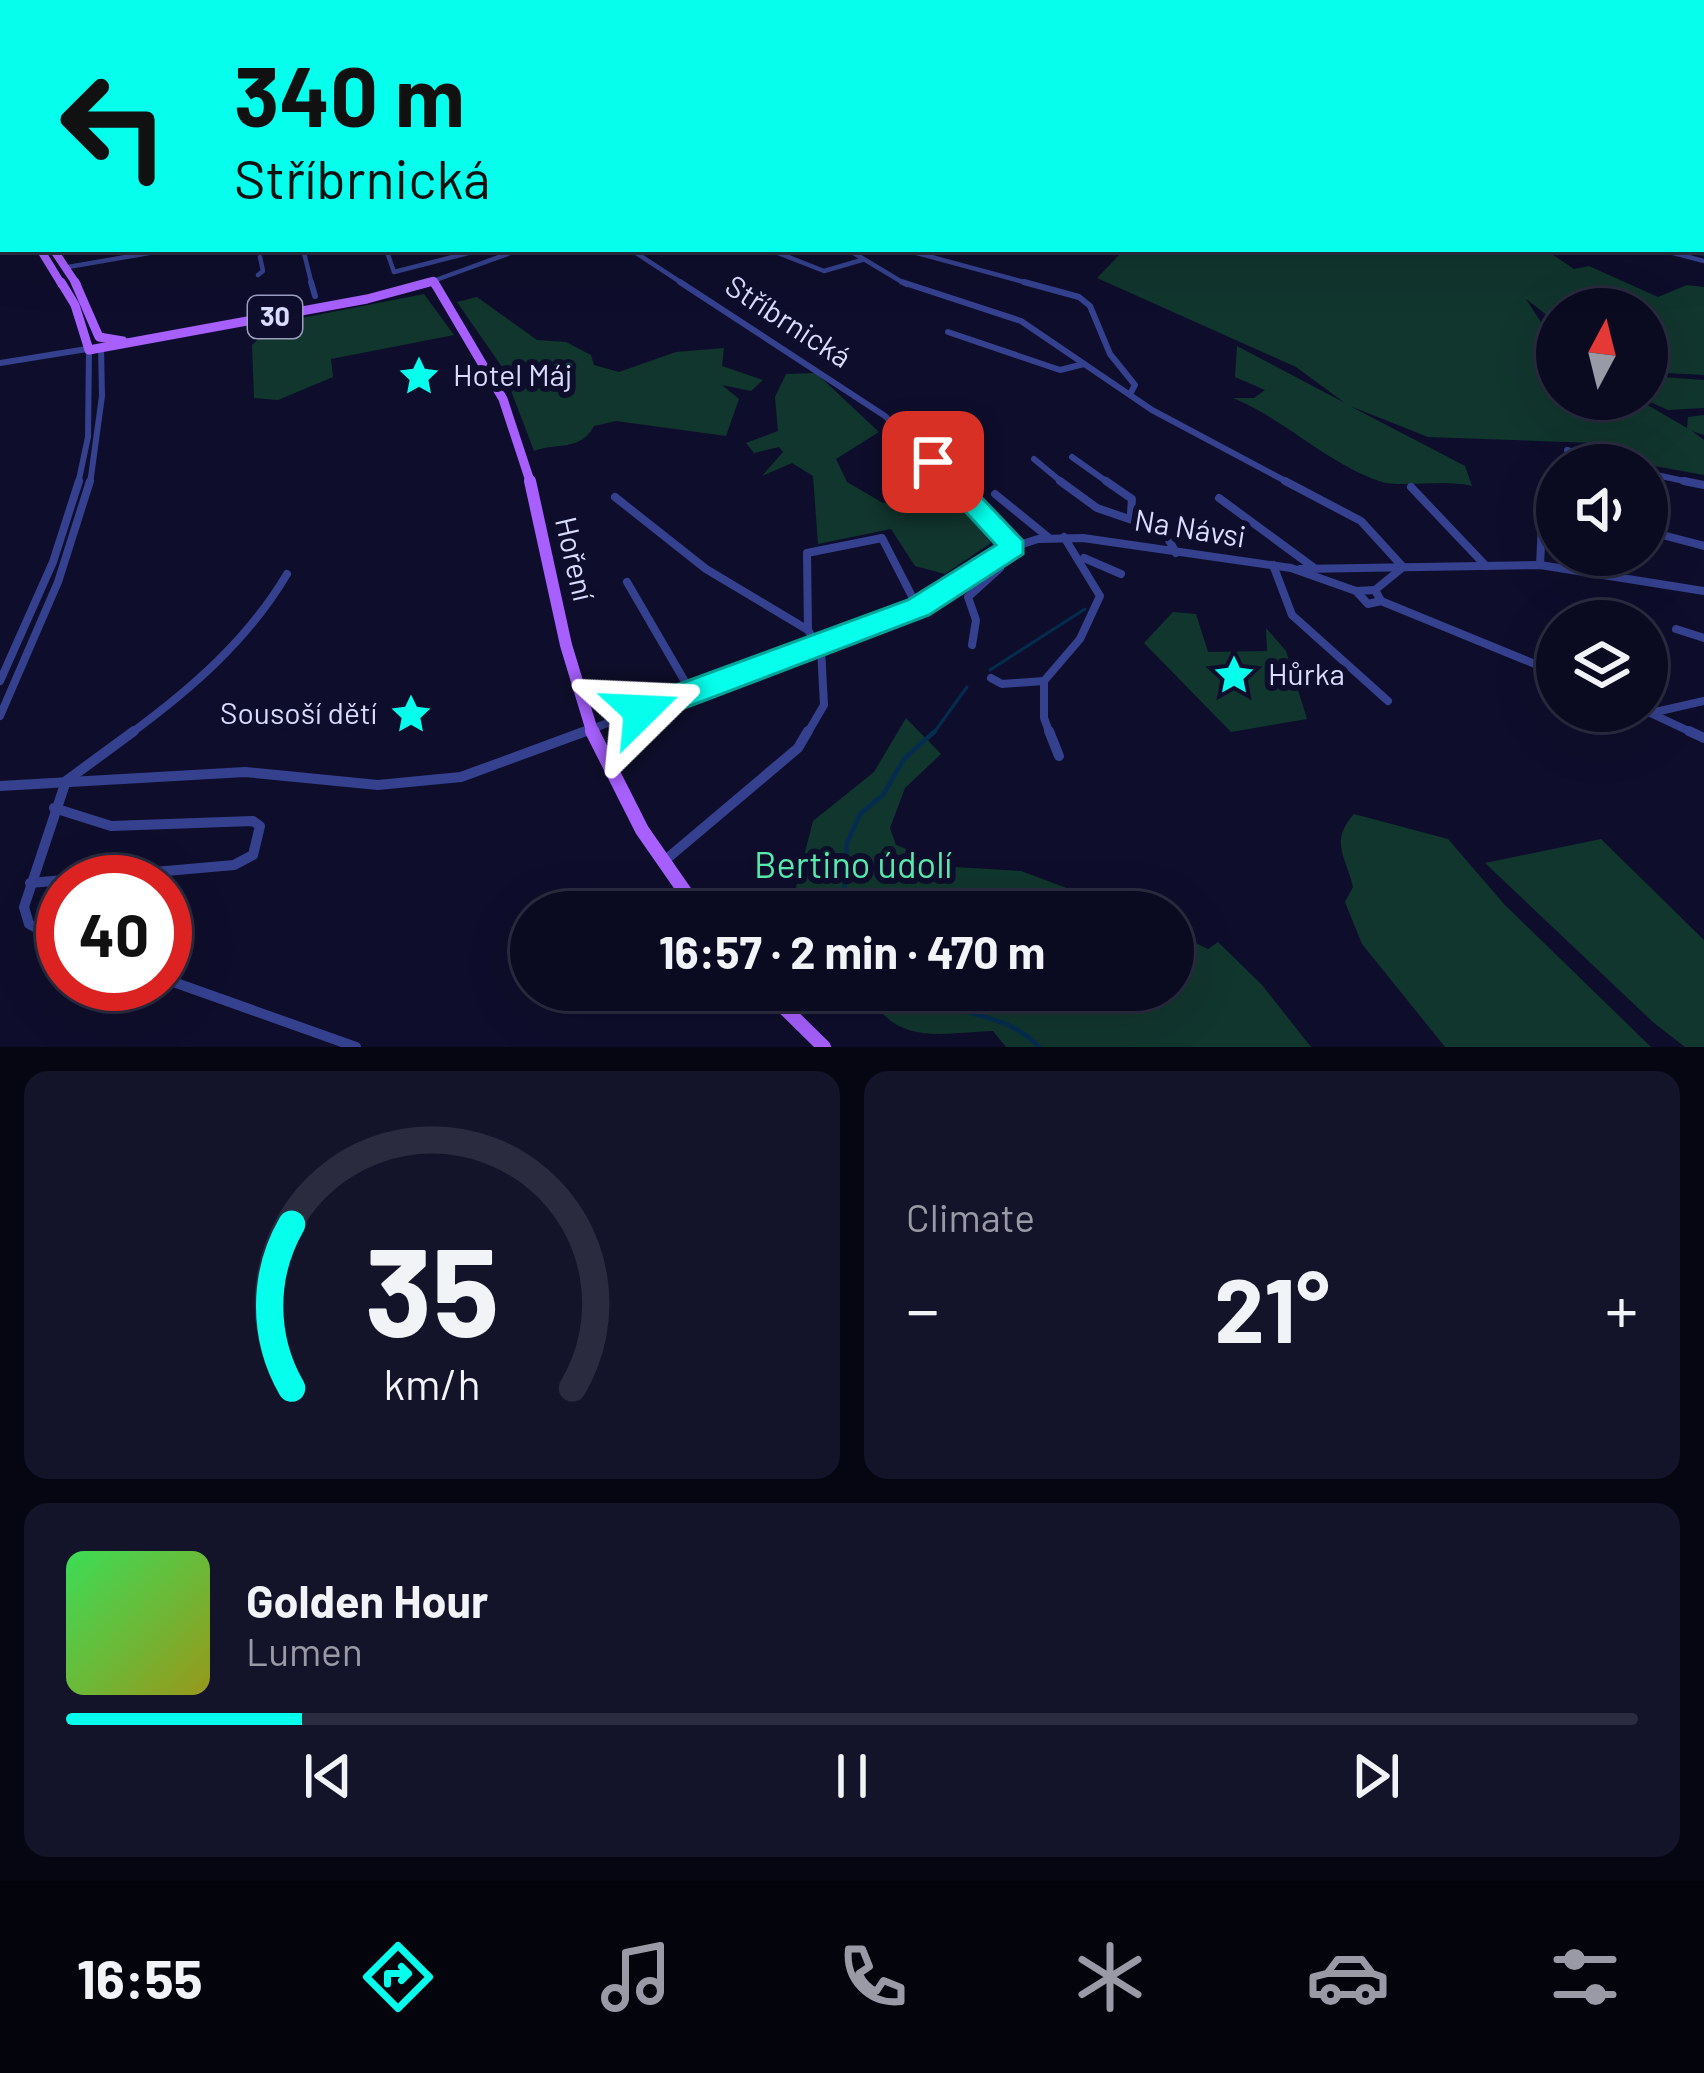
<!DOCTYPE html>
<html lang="en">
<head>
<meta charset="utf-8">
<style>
  body { margin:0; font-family:Barlow,sans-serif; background:#13132a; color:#f1f3f6; height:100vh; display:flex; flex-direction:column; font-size:45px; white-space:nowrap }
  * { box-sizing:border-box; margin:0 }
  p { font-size:39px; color:#999aa5 }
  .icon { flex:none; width:66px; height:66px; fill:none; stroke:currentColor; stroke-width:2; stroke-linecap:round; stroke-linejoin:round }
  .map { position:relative; height:1047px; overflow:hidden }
  .drawer { display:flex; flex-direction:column; gap:24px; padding:24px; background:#060612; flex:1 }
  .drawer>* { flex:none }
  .guide { position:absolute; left:0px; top:0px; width:1704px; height:252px; box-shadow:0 12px 48px #0002,0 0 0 3px #2a2b3f; background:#05ffec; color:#111; overflow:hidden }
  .needle { width:78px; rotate:7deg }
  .tools { position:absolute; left:1536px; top:288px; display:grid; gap:24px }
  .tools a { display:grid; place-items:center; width:132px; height:132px; border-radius:50%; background:#0a0a21; box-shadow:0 12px 48px #0002,0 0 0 3px #2a2b3f; font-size:60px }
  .speed { position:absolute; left:36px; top:855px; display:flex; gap:24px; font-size:60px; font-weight:700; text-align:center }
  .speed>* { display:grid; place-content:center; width:156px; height:156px; border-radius:50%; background:#0a0a21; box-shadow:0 12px 48px #0002,0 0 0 3px #2a2b3f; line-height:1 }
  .speed .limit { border:18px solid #d22; background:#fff; color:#111 }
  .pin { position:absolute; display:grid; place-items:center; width:102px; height:102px; color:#fff; margin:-51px; border-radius:24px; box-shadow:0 6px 18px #0006 }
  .me { position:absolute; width:132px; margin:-66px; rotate:69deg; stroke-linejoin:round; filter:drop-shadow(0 0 9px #0008) }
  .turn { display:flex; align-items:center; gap:42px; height:252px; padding:0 36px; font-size:54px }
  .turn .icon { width:156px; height:156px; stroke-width:2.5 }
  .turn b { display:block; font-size:84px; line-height:102px }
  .big { font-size:90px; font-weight:700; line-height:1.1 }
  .drawer .card { flex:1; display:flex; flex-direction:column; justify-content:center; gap:18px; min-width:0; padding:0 42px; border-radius:24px; background:#13132a }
  .drawer .dial { align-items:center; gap:0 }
  .dial svg { height:312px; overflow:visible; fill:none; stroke:#2a2b3f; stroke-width:7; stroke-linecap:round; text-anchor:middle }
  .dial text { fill:#f1f3f6; stroke:none }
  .song { display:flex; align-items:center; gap:36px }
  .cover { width:144px; height:144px; border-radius:18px; background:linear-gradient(135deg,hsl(130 70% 55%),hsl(60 70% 35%)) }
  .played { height:12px; border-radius:6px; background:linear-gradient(90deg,#05ffec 15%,#2a2b3f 15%) }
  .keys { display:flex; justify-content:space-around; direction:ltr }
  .heat { display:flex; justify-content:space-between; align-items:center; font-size:66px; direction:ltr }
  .drawer .tiles { flex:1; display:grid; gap:24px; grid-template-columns:1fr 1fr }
  .card:last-child { grid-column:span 2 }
  .trip { position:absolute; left:510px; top:891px; width:684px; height:120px; border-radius:60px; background:#0a0a21; box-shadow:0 12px 48px #0002,0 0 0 3px #2a2b3f; font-weight:700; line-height:120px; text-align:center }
  .dock { display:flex; height:192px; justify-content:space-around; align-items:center; background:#04040d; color:#999aa5 }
  .dock .icon { width:84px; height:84px }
  .dock .selected { color:#05ffec }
  .dock b { font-size:54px; color:#f1f3f6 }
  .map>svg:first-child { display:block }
</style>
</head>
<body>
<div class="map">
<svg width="1704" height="1047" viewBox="0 0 1704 1047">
  <rect width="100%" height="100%" fill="#0e0e2c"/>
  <g fill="#11362e">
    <path d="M1125,249H1554L1550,253L1574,269L1589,266L1658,297L1687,285L1704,287V375L1647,372V309H1557V323L1526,299L1557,347V399H1637L1687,428L1688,417L1704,415V435L1692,431L1704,440V475L1622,460L1594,443L1428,437L1350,406L1465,466L1472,486C1443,478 1400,489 1379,481C1325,462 1286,420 1233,398H1254L1265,390L1235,377L1237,346L1345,403L1296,367L1097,278Z"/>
    <polygon points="424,294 454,335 331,359 333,377 278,400 254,398 252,345 276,323"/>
    <path d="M477,297L537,340L566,342L591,355L594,365L619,372L676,352L724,348L722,366L763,380L751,391L722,385L739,399L726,436L616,421L594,426C580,452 557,442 534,451L502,367L457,302Z"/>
    <polygon points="816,373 879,432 836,459 847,482 883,503 920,494 907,481 926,466 991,543 945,574 915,566 891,529 818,544 813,476 792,463 762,476 783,452 779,447 754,453 746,443 778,431 775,397 786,374"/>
    <polygon points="1647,376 1704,380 1704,408 1668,410 1644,399"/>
    <polygon points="1173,612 1196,614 1208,652 1267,651 1266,628 1286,651 1307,719 1231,732 1144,643"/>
    <polygon points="906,718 941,754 905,788 890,828 896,845 954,867 1021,871 1131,912 823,912 819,905 792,903 813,821 874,772"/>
    <path d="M1354,814L1448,839L1504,904L1651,1047H1445L1362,944L1345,902L1353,887C1346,856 1329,842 1354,814Z"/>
    <polygon points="1601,839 1704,940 1704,1047 1685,1047 1654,1023 1485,863"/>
    <path d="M1173,932L1208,949L1218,942L1262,985L1311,1047H1006L993,1031C938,1033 896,1047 866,990H1173Z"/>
  </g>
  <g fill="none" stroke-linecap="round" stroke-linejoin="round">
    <g stroke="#052c4e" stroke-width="3">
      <polyline points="388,0 392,3"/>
      <polyline points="755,3 763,0"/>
      <polyline points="1681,249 1704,255"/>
      <polyline points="990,670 1085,609"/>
      <polyline points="933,734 967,687"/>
    </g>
    <g stroke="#052c4e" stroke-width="4.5">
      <polyline points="861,912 844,890 847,843 860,814 883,795 904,759 935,731"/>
      <path d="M912,990C954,1018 1003,1009 1039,1047"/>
    </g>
    <g stroke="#35418f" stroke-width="4.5">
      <polyline points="1065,0 1069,3"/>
      <polyline points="1533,0 1552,3"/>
      <polyline points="1042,3 1051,0"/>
      <polyline points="303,249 312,285"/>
      <polyline points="386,249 394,272 484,249"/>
      <polyline points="630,249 685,285"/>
      <polyline points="768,249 824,271 862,260"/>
      <polyline points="847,249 907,285"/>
      <polyline points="902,249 1035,285"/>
      <polyline points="1658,249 1704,261"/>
      <polyline points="68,267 149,253"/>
      <polyline points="258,275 263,271 260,257"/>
      <polyline points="433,281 521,249"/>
    </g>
    <g stroke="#35418f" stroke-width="6">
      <polyline points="311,282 315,296"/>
      <polyline points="680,282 885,416 951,484"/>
      <polyline points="902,282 1021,321 1152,410 1291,484"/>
      <polyline points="1024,282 1079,297 1090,306 1110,354 1135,385 1130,394"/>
      <polyline points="948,332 1060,370 1084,364"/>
      <polyline points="0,363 93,348"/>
      <polyline points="1567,450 1620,465"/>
      <polyline points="1072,457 1110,484"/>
      <polyline points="1034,459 1064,484"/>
      <polyline points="1647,473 1698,484"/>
      <polyline points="78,484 88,437 89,350"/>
      <polyline points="90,484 102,396 101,347"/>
    </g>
    <g stroke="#35418f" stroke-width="8">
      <polyline points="948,481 1013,547"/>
      <polyline points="1060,481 1097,508 1164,531 1176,553"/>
      <polyline points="1106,481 1132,499 1131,513"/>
      <polyline points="1285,481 1361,521 1403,567"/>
      <polyline points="1684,481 1704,485"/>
      <polyline points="1411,487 1486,566"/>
      <polyline points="995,494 1048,537"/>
      <polyline points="615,497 706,569 808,630"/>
      <polyline points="1219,498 1313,567"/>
      <polyline points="1647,531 1704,546"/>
      <polyline points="1084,558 1121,574"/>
      <polyline points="1273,565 1292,615 1388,701"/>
      <polyline points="1540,565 1542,523 1557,512"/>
      <polyline points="1300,569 1540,565 1704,591"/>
      <polyline points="627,582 691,692"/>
      <polyline points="1375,590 1402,568"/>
      <polyline points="1356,591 1368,604 1381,601"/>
      <polyline points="1676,629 1704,638"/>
      <polyline points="817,645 808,630 807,553 882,538 918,608"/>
      <polyline points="972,645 976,620 968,597 1000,568 995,558"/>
      <polyline points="991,678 1002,684 1044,681"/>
      <polyline points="0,681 53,562 79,481"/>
      <polyline points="1646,711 1695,734"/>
      <polyline points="1651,713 1704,701"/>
      <polyline points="0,716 58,582 90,481"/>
      <path d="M130,734C191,689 248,640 287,574"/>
      <polyline points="578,734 918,608 1013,547 1038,539 1083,538 1291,568 1356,591 1375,590 1381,601 1557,673"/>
      <polyline points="807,734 824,705 821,649"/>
      <polyline points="1050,734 1044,718 1044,681 1080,639 1100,596 1064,537"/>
    </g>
    <g stroke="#35418f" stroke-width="10">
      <polyline points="1049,731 1059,756"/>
      <polyline points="1689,731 1704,738"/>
      <polyline points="0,786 245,772 378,785 461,777 586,731"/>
      <polyline points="663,862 798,748 808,731"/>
      <polyline points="30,883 234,865 253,855 260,826 253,821 111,826 54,808"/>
      <polyline points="63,943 29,924 24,907 66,781 134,731"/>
      <polyline points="165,979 356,1047"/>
    </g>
    <g stroke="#a760ff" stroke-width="8">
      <polyline points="40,249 62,285"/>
      <polyline points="53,249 77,285"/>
      <polyline points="433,281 435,285"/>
      <polyline points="419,285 433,281"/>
    </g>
    <g stroke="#a760ff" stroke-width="9">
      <polyline points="61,282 75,305 89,350 367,299 430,282"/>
      <polyline points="75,282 99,337 123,341"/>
      <polyline points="434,282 503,399 531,484"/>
    </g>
    <polyline stroke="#a760ff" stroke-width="12" points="530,481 566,645 593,734"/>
    <g stroke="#a760ff" stroke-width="14">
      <polyline points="592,731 642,830 699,912"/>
      <polyline points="766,990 824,1047"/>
    </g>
  </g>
  <polygon fill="#05ffec" stroke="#03a699" stroke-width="3" points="933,454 942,456 1023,541 1023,554 929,615 653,720 630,720 625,711 630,702 908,600 996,545 920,462"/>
  <defs>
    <g id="sight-bare" transform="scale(3.24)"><path d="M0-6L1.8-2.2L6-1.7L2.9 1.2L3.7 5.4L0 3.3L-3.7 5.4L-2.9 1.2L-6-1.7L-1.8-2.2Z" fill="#05ffec" stroke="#0e0e2c" stroke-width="2.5" paint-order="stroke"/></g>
  </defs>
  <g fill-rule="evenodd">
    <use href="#sight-bare" x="419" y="376"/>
    <use href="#sight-bare" x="1234" y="675"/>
    <use href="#sight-bare" x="411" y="714"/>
  </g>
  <g text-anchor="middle" stroke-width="12" stroke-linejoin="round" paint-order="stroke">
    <rect fill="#0e0e2c" stroke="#9c9ec0" stroke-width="3" x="248" y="296" width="54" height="42" rx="9"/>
    <g font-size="27" font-weight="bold" fill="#d9dbff">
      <text x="275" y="326">30</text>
    </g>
    <g font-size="30" fill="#d9dbff" stroke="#0e0e2c">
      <text transform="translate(788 322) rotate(33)" y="10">Stříbrnická</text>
      <text transform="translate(1190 529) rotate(9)" y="10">Na Návsi</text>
      <text transform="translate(574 559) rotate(77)" y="10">Hoření</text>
    </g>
    <g font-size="30" fill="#d9dbff" stroke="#0e0e2c" text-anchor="start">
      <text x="453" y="386">Hotel Máj</text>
      <text x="1268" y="685">Hůrka</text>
      <text x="377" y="724" text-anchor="end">Sousoší dětí</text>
    </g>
    <g font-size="36" fill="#58ebad" stroke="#0e0e2c">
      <text x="853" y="878">Bertino údolí</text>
    </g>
  </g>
</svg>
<div class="tools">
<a><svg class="needle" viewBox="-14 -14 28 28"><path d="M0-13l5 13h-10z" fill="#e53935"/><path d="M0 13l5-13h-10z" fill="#999aa5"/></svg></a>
<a><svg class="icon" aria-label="sound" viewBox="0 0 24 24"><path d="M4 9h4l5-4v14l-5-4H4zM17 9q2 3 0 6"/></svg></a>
<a><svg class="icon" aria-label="layers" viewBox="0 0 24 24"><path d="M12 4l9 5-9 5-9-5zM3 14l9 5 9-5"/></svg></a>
</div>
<div class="speed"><div class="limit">40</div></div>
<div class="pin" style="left:933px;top:462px;background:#d93025"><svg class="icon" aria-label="arrive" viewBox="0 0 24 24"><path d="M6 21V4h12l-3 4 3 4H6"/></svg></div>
<svg class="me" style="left:641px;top:711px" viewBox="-20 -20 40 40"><path d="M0-17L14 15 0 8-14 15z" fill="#05ffec" stroke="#fff" stroke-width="4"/></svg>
<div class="trip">16:57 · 2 min · 470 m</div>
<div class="guide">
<div class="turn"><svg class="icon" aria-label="left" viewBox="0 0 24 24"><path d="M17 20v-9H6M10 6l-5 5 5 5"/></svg><div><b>340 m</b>Stříbrnická</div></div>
</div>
</div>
<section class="drawer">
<div class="tiles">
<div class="card dial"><svg viewBox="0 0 100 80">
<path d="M14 69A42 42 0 1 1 86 69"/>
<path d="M14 69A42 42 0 0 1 14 27" stroke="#05ffec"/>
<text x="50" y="56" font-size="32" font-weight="700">35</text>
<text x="50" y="72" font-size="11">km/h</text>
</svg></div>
<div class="card"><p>Climate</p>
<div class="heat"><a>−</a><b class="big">21°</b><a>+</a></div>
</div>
<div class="card">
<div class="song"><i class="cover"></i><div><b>Golden Hour</b><p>Lumen</p></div></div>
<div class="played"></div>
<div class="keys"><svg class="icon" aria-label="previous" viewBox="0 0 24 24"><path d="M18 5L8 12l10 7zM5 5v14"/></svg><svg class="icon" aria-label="pause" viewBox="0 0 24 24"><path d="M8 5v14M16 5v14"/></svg><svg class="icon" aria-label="next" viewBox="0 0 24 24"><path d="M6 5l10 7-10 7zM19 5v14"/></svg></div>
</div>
</div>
</section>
<nav class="dock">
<b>16:55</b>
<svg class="icon selected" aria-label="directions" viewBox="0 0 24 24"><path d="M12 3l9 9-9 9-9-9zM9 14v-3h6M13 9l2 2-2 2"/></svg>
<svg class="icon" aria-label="music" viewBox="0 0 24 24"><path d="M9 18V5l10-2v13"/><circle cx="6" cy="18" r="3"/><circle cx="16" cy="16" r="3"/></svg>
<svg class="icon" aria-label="phone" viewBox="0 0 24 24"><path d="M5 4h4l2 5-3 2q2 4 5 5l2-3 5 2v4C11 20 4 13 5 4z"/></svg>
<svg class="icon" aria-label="climate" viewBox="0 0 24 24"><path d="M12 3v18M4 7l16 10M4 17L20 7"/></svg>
<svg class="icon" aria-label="car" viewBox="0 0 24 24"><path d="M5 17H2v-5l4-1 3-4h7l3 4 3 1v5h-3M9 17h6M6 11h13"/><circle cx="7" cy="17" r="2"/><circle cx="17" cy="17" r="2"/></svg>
<svg class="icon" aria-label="filters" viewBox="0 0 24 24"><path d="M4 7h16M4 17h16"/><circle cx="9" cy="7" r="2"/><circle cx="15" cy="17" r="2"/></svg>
</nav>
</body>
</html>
